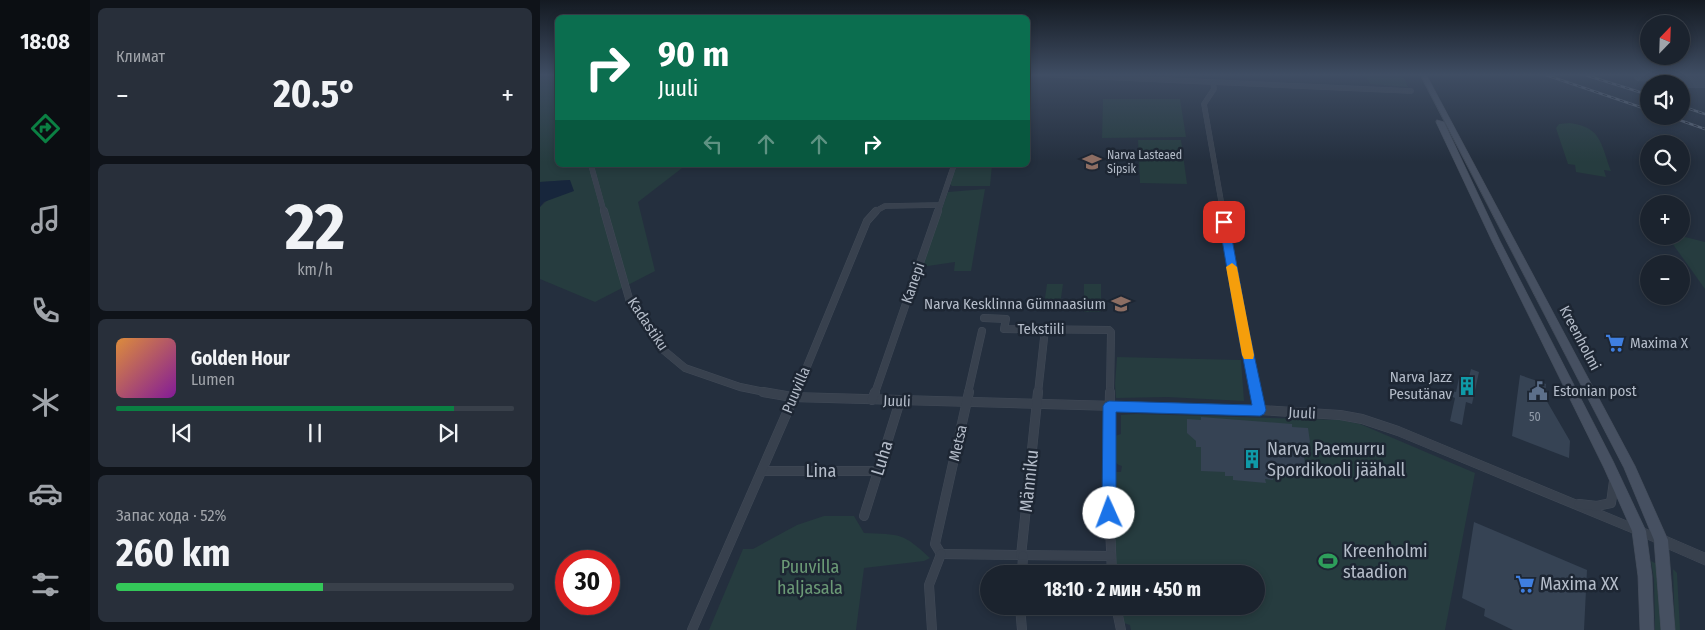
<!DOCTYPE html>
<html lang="ru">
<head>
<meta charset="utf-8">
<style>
  body { margin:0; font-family:"Fira Sans Condensed",sans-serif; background:#282f3a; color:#f1f3f6; height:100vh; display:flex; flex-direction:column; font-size:19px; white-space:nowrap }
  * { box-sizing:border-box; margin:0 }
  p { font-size:16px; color:#a0a4aa }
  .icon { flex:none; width:28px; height:28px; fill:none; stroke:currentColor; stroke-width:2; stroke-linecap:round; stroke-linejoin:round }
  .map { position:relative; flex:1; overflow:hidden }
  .side { display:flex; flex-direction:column; gap:8px; padding:8px; background:#0f1319; width:450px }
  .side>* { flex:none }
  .banner { position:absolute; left:15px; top:15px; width:475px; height:152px; border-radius:8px; box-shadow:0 2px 8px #0003,0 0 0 1px #39404a; background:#0b6e4f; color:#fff; overflow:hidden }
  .needle { width:32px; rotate:23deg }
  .buttons { position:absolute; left:1100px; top:15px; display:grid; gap:10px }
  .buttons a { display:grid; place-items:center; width:50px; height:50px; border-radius:50%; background:#1b232e; box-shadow:0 2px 8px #0003,0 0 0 1px #39404a; font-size:25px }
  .speed { position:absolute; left:15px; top:550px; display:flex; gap:10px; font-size:25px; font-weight:700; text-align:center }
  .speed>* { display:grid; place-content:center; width:65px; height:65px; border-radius:50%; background:#1b232e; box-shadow:0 2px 8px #0003,0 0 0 1px #39404a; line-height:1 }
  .speed .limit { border:8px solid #d22; background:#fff; color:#111 }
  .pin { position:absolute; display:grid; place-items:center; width:42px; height:42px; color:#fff; margin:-21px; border-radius:10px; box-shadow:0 2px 8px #0006 }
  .me { position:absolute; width:55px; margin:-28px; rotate:358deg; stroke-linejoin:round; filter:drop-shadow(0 0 4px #0008) }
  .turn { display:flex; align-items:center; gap:18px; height:105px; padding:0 20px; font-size:22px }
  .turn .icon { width:65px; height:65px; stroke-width:2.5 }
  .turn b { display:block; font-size:35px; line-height:42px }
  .lanes { display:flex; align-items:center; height:48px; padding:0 20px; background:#0003; justify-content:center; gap:25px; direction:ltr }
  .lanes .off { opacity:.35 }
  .big { font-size:38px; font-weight:700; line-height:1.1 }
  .side .widget { flex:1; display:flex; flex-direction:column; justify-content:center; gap:8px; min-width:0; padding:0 18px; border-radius:8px; background:#282f3a }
  .side .dial { align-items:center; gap:0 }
  .dial b { font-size:65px; line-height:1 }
  .song { display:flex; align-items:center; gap:15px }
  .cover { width:60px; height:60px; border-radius:8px; background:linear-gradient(135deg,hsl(30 70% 55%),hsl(290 70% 35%)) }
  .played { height:5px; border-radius:2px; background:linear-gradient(90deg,#0b8043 85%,#39404a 85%) }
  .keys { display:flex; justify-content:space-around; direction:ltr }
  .heat { display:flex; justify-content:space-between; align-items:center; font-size:28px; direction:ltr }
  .charge { height:8px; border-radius:4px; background:linear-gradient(90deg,#34c759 52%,#39404a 0) }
  .trip { position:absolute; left:440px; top:565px; width:285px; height:50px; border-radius:25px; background:#1b232e; box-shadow:0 2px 8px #0003,0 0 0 1px #39404a; font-weight:700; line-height:50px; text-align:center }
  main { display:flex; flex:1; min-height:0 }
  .tab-bar { display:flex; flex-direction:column; width:90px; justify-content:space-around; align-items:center; background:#0b0e12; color:#a0a4aa }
  .tab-bar .icon { width:35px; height:35px }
  .tab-bar .on { color:#0b8043 }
  .tab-bar b { font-size:22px; color:#f1f3f6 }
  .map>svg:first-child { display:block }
</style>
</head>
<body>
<main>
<nav class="tab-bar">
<b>18:08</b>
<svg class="icon on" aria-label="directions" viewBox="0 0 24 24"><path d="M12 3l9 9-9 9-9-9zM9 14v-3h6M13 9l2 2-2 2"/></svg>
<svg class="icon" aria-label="music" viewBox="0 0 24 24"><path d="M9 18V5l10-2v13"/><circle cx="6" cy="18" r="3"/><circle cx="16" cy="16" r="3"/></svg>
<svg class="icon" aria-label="phone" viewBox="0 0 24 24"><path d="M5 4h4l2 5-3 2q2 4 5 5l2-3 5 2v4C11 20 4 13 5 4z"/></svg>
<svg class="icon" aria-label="climate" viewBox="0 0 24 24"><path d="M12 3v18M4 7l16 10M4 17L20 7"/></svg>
<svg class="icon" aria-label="car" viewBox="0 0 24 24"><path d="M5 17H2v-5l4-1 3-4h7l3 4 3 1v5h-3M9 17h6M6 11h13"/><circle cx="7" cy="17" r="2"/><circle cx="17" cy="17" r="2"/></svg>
<svg class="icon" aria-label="filters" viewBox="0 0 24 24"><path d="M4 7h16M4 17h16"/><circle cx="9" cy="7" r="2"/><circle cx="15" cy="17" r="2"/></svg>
</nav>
<section class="side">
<div class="widget"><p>Климат</p>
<div class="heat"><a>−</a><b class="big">20.5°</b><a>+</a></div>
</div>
<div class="widget dial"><b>22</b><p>km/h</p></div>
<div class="widget">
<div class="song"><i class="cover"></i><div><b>Golden Hour</b><p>Lumen</p></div></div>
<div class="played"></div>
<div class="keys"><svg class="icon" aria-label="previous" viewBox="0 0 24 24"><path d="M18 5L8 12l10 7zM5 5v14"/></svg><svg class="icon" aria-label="pause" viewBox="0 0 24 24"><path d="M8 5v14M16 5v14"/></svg><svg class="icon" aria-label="next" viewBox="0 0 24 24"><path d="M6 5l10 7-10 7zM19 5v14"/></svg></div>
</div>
<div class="widget"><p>Запас хода · 52%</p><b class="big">260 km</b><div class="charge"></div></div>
</section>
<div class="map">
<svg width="1165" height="630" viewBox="0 0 1165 630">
  <rect width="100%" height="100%" fill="#242f3e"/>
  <g fill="#263c3f">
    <polygon points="0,74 17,74 18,165 146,165 98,202 115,271 55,302 0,279 0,207 30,180 0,182"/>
    <polygon points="809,74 862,74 868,87 830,84 825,75"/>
    <polygon points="563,99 640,99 646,137 562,138"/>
    <path d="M1030,123C1062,127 1061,145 1071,171L1064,170L1066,177L1036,172L1035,165L1028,164L1016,128L1019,124Z"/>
    <polygon points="598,140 641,140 647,184 600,183"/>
    <polygon points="417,165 452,165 450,186 412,186 410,184"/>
    <polygon points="445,189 431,271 414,271 415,262 381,267 408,192"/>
    <polygon points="1127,236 1141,236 1165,242 1165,289"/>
    <polygon points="507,284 523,284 520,305 504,305"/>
    <rect x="544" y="284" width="17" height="28"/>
    <polygon points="577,357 701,360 704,401 627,397 576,398 575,384"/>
    <path d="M596,414L801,420L820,424L935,473L905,630H591L590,625L584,623L582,609L585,606H716V574H585V571L576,564L572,474L576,472H581L582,466C570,464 570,445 575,436L581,434V415Z"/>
    <path d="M284,516H314L324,533C361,535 362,532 390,558L384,561L324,568L316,630H169L203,549H213L257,525Z"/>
    <polygon points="1111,561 1117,564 1122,630 1115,630 1114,579"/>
    <polygon points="1133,569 1137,573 1140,630 1135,630"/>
  </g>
  <polygon fill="#17263c" points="30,180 34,191 4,202 0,207 0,182"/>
  <g fill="#364354">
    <polygon points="1088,74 1165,74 1165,88 1141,88 1141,84 1097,81"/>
    <polygon points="931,369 939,372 932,404 926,402 922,425 910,421 915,398 908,395 909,390 916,392 919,378 928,381"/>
    <polygon points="980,375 1006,384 1005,398 1030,441 1029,458 972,436"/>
    <polygon points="661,417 752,424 752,427 768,428 770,442 763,448 766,472 757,471 758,478 733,476 733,480 725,479 726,483 693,480 693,476 685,476 685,472 661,471 661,447 656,447 656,441 647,433 647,419 661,420"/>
    <polygon points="934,522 1047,570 1044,630 973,630 944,616 945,609 922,598"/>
  </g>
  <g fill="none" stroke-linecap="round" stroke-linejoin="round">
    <g stroke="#414a57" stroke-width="5.5">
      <g id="minor-far2">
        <polyline points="494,74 871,91"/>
        <polyline points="673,82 674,89 664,104 683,212"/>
        <polyline points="51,165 64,212"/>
        <polyline points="334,212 345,206 400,205"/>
        <polyline points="398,212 414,165"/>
      </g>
    </g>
    <g stroke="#414a57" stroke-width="8">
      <g id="minor-far1">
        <polyline points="64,211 90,302 121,348 145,368 200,387 230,393"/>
        <polyline points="683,211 716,393"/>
        <polyline points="444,318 466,319 464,329 569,330 571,332 570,393"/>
        <polyline points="256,393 327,221 336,211"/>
        <polyline points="335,393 398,211"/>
        <polyline points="428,393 442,331"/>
        <polyline points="498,393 505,329"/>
      </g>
    </g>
    <g stroke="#414a57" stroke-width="10">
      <g id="minor">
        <polyline points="223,392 252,397 720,410 800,415 822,419 858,431 1121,540"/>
        <polyline points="570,392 568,476 572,574"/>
        <polyline points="716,392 720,410"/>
        <polyline points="332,400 335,392"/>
        <polyline points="223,471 339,471"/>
        <polyline points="1039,504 1057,506 1071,503 1074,481"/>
        <polyline points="324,516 360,401"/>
        <polyline points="401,554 395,544 429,392"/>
        <polyline points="401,554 571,556"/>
        <polyline points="481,556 498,392"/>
        <polyline points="482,574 483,556"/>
        <polyline points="480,606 482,630"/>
        <polyline points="576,606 581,630"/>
        <polyline points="152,630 256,392"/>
        <polyline points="392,630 389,585 401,554"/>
      </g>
    </g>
    <g stroke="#414a57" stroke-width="1">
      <polygon id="tertiary" points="1121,534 1165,553 1165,565 1117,544 1115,540 1117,536"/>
    </g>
    <g stroke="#414a57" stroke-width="1">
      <g id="secondary">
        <polygon points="880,74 886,74 1095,466 1128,540 1135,630 1121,630 1114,540 1084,468"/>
        <polygon points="897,120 904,122 960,241 1073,461 1106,531 1112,576 1114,630 1100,630 1098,576 1092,531 1064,468 952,241 896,122"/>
      </g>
    </g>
    <use href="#minor-far2" stroke="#38414e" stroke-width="5"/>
    <use href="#minor-far1" stroke="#38414e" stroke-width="7"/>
    <use href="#minor" stroke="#38414e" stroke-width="9"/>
    <use href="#tertiary" fill="#38414e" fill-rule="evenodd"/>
    <use href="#secondary" fill="#465061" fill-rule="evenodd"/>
    <g stroke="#5a6575" stroke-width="2.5">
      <g id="rail">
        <polyline points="1003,74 1109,110"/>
        <polyline points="1042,74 1109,95"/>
        <polyline points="1141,106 1165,114"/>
        <polyline points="1128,116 1165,129"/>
      </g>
    </g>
    <use href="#rail" stroke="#1d2633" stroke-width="1" stroke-dasharray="4.5" stroke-linecap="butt"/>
  </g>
  <linearGradient id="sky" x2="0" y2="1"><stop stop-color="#141a22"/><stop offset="0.46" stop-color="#3f4d63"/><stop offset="1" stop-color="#3f4d63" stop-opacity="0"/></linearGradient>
  <rect width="1165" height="162" fill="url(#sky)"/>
  <polygon fill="#1a73e8" stroke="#114b97" points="684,218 689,222 707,322 726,410 724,414 720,416 576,412 576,513 574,518 569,520 564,518 562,513 563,406 565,403 569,401 712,405 696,322 679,222"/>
  <polygon fill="#f59e0b" points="692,263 697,267 714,355 713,359 704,359 702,355 686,267"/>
  <defs>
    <g id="school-bare" transform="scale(1.5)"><path d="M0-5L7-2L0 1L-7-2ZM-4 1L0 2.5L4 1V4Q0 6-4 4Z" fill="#8d6e63" stroke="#1d2633" stroke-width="2.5" paint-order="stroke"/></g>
    <g id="supermarket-bare" transform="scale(1.5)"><path d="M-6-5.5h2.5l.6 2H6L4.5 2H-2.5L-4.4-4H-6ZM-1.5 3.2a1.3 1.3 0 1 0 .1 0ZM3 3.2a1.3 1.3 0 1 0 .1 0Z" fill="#3f7fe0" stroke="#1d2633" stroke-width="2.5" paint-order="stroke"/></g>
    <g id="building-bare" transform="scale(1.5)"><path d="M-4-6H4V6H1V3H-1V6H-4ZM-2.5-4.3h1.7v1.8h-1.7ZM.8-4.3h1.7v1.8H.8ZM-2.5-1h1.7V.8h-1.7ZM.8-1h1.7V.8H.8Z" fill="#0f9aa8" stroke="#1d2633" stroke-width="2.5" paint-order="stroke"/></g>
    <g id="civic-bare" transform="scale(1.5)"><path d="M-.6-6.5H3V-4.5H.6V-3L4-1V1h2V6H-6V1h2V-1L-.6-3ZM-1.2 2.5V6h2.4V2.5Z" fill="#5c6f8a" stroke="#1d2633" stroke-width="2.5" paint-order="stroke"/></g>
    <g id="stadium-bare" transform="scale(1.5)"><path d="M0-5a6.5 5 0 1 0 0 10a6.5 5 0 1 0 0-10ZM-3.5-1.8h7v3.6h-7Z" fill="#2e9e5b" stroke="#1d2633" stroke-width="2.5" paint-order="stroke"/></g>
  </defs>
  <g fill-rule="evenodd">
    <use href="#school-bare" x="552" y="162"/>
    <use href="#school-bare" x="581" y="304"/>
    <use href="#supermarket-bare" x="1075" y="343"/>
    <use href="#building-bare" x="927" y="386"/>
    <use href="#civic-bare" x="998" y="391"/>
    <use href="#building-bare" x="712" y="459"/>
    <use href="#stadium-bare" x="788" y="561"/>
    <use href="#supermarket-bare" x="985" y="584"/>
  </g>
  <g text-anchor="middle" stroke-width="5" stroke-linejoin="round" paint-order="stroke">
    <g font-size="12" fill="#b4bcc9" stroke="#1d2633" text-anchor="start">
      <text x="567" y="159">Narva Lasteaed<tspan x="567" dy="14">Sipsik</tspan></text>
    </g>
    <g font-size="12" fill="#929caa">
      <text x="995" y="421">50</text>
    </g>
    <g font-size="15" fill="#b4bcc9" stroke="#1d2633">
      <text transform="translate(373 283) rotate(-71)" y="5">Kanepi</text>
      <text transform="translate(108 324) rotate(56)" y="5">Kadastiku</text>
      <text x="501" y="334">Tekstiili</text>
      <text transform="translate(1040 338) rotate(62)" y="5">Kreenholmi</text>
      <text transform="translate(256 390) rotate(-67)" y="5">Puuvilla</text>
      <text transform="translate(357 401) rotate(2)" y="5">Juuli</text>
      <text transform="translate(762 413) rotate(3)" y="5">Juuli</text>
      <text transform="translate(418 443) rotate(-77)" y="5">Metsa</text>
    </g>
    <g font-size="15" fill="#b4bcc9" stroke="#1d2633" text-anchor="end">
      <text x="566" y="309">Narva Kesklinna Gümnaasium</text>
      <text x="1090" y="348" text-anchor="start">Maxima X</text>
      <text x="912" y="382">Narva Jazz<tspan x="912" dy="17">Pesutänav</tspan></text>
      <text x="1013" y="396" text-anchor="start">Estonian post</text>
    </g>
    <g font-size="18" fill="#b4bcc9" stroke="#1d2633" text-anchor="start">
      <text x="727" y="455">Narva Paemurru<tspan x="727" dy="21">Spordikooli jäähall</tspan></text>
      <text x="803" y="557">Kreenholmi<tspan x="803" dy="21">staadion</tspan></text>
      <text x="1000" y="590">Maxima XX</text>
    </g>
    <g font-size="18" fill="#b4bcc9" stroke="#1d2633">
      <text transform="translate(342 458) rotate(-73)" y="6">Luha</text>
      <text x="281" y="477">Lina</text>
      <text transform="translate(489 481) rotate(-84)" y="6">Männiku</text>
    </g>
    <g font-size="18" fill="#6b9a76" stroke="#1d2633">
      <text x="270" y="573">Puuvilla<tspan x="270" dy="21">haljasala</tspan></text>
    </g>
  </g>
</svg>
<div class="buttons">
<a><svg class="needle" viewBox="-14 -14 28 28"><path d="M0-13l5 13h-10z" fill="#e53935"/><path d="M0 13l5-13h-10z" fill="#a0a4aa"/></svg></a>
<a><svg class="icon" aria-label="sound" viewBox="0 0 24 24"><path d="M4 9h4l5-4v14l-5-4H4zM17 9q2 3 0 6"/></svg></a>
<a><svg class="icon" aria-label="search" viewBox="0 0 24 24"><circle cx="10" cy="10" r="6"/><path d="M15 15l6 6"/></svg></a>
<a>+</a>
<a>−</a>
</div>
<div class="speed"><div class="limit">30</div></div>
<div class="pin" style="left:684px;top:222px;background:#d93025"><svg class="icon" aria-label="arrive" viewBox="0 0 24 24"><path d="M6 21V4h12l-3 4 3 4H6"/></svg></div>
<svg class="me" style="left:569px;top:513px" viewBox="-20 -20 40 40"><circle r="19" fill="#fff"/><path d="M0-13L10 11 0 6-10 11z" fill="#1a73e8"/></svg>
<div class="trip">18:10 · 2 мин · 450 m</div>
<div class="banner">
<div class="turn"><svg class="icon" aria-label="right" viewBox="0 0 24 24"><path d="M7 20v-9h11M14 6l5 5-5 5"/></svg><div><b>90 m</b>Juuli</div></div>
<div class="lanes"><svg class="icon off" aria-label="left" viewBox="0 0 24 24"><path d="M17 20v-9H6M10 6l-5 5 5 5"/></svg><svg class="icon off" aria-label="ahead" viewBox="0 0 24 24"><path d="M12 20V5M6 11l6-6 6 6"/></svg><svg class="icon off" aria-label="ahead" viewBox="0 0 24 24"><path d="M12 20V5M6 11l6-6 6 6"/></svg><svg class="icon" aria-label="right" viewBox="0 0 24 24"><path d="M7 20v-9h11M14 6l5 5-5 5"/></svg></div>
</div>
</div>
</main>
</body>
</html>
